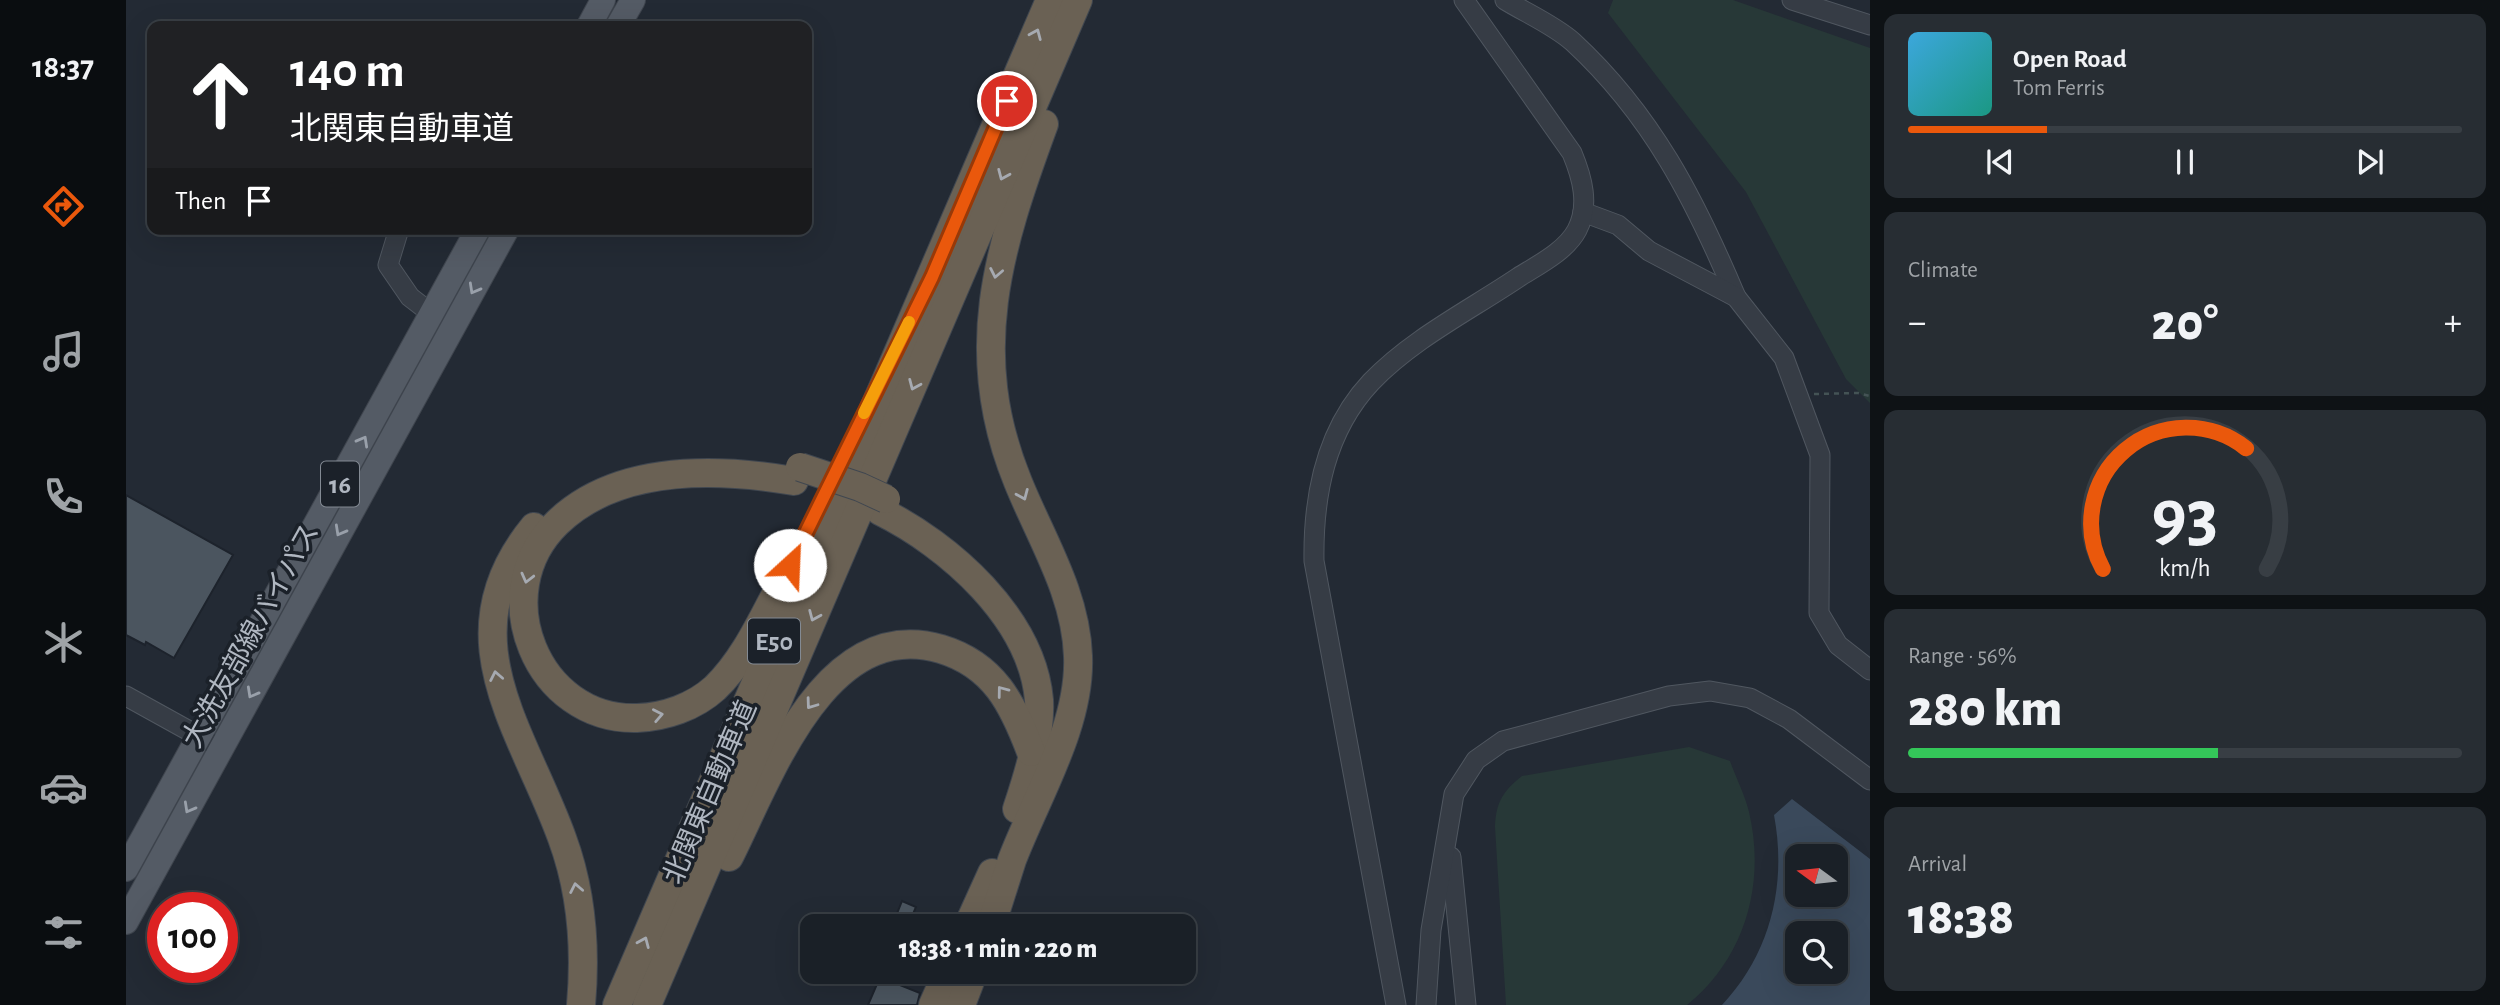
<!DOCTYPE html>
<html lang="en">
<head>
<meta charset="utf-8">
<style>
  body { margin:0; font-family:"Alegreya Sans","Noto Sans JP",sans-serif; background:#272d33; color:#f1f3f6; height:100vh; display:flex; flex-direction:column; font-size:26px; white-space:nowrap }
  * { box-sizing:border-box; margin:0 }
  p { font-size:23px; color:#9fa3a7 }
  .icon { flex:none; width:38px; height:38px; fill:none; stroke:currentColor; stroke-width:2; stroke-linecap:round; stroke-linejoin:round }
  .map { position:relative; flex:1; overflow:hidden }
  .drawer { display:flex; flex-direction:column; gap:14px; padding:14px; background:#0e1215; width:630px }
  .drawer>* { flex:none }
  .hud { position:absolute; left:21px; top:21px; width:665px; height:214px; border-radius:14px; box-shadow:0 7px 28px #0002,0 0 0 2px #383e44; background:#202124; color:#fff; overflow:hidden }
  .needle { width:46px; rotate:285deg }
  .tools { position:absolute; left:1659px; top:844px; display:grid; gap:14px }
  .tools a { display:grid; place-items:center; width:63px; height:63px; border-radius:14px; background:#1a2027; box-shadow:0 7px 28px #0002,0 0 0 2px #383e44; font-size:35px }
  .speed { position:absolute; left:21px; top:892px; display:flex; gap:14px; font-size:35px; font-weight:700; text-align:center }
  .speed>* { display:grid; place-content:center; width:91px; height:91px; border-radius:50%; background:#1a2027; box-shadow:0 7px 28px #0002,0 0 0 2px #383e44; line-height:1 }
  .speed .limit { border:10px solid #d22; background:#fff; color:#111 }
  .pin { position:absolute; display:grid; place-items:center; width:60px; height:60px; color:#fff; margin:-30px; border:4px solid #fff; border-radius:50%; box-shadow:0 2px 7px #0007 }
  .me { position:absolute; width:77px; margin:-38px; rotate:25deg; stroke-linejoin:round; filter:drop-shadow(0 0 5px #0008) }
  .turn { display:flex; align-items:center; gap:24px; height:147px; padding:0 28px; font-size:32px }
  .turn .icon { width:91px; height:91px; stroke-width:2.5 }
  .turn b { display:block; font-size:49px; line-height:60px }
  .then { display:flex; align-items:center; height:66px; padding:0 28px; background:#0003; gap:14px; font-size:26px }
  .big { font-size:52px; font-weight:800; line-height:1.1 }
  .drawer .tile { flex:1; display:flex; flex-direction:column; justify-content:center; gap:10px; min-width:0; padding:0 24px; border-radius:14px; background:#272d33 }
  .drawer .dial { align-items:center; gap:0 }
  .dial svg { height:182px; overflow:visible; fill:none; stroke:#383e44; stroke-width:7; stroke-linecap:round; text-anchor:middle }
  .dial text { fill:#f1f3f6; stroke:none }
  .song { display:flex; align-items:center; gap:21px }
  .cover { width:84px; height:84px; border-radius:10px; background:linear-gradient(135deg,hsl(200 70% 55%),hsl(170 70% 35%)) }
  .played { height:7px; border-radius:4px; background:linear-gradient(90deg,#ea580c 25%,#383e44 25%) }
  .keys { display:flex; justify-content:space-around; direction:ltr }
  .heat { display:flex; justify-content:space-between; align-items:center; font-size:38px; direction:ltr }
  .charge { height:10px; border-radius:5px; background:linear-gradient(90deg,#34c759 56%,#383e44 0) }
  .trip { position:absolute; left:674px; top:914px; width:396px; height:70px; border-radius:14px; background:#1a2027; box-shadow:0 7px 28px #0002,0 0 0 2px #383e44; font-weight:800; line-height:70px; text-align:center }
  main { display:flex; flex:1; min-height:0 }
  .tabs { display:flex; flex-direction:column; width:126px; justify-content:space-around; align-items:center; background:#0a0d10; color:#9fa3a7 }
  .tabs .icon { width:49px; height:49px }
  .tabs .on { color:#ea580c }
  .tabs b { font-size:32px; color:#f1f3f6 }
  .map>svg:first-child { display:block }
</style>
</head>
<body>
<main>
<nav class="tabs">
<b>18:37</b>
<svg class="icon on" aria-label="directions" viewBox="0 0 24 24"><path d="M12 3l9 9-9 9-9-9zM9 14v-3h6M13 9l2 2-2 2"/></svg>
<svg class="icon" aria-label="music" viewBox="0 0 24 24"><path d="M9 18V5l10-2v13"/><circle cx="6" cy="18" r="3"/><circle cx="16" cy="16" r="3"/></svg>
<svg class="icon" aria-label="phone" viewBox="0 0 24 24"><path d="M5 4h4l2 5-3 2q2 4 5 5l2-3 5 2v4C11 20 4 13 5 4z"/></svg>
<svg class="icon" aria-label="climate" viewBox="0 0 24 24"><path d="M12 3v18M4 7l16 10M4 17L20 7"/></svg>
<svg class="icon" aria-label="car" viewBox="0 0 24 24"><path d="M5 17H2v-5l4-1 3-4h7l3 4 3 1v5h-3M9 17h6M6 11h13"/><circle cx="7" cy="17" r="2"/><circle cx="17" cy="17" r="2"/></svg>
<svg class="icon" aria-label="filters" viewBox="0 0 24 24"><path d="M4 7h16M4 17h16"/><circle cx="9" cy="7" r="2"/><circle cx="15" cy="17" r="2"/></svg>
</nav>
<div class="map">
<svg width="1744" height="1005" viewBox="0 0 1744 1005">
  <rect width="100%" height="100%" fill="#232a34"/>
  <g fill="#273837">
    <polygon points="1487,0 1607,0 1744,48 1744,403 1720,379 1620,192 1482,13"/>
    <path d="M1563,747L1604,761C1610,778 1619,795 1623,812C1640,884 1619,958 1561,1005H1380L1369,827C1370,802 1377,791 1396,776Z"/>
  </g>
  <path fill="#3a495b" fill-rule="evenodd" d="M1666,799L1744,859V1005H1596C1645,953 1661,884 1648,815ZM1671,856H1710V894H1671ZM1671,933H1710V971H1671Z"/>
  <g fill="#4b555f" stroke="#1d232c" stroke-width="2">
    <polygon points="0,495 107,555 48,658 20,642 19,645 0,635"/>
    <polygon points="776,901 790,907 782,926 766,926"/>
    <polygon points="754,977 794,993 791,1005 742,1005"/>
  </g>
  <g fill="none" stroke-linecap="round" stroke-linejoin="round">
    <g stroke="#505760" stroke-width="21">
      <g id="minor">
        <path d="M1379,0C1400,13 1428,25 1447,42C1526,115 1569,200 1610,297"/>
        <polyline points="1666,0 1744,25"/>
        <polyline points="1457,212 1492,225 1523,251 1610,297 1658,358 1694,455 1693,613 1712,645 1744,670"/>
        <polyline points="273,229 262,265 284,297 306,314"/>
        <polyline points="0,696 85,743"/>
        <polyline points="1325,857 1340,1005"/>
        <path d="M1270,1005L1188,561C1187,496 1199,431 1245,382C1286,339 1344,310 1393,277C1412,265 1440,251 1451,230C1464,205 1456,177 1446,153L1338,0"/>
        <polyline points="1300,1005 1305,930 1328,794 1350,760 1377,741 1543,696 1584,691 1624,698 1663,719 1744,780"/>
      </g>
    </g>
    <g stroke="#3f454e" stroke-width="26">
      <g id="major">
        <polyline points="463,26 477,0"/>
        <polyline points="492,26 507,0"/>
        <polyline points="0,869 352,229"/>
        <polyline points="0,922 381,229"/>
      </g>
    </g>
    <g stroke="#404750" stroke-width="30">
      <g id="highway">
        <path d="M754,511C823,545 906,618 913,700C915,735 902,776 891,809"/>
        <path d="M408,527C318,636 397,730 436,838C456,892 460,948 455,1005"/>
        <path d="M652,590C634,624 617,661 589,688C568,707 539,717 511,718C411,721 359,593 431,523C492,464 591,468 668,481"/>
        <path d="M603,857C643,778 699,615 815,649C868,665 887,704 905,752"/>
        <polyline points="842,926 866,873"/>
        <path d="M865,926C872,904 879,882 886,860C910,797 955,725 952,656C950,593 915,539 892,482C839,353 872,249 918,124"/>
        <polyline points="491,1005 924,0"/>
        <polyline points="521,1005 952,0"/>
        <polyline points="807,1005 822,971"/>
        <polyline points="835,1005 848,971"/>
      </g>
    </g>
    <polyline stroke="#445355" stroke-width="2.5" stroke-dasharray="5 5" stroke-linecap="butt" points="1688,394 1732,393 1744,396"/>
    <use href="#minor" stroke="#363c45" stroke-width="19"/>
    <use href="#major" stroke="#545b65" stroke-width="24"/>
    <use href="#highway" stroke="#6a6154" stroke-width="28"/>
    <g stroke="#404750" stroke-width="30" stroke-linecap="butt">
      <polyline id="highway-bridge" points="674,467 734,487 760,499"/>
    </g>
    <use href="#highway-bridge" stroke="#6a6154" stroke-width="28"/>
  </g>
  <defs><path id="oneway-chevron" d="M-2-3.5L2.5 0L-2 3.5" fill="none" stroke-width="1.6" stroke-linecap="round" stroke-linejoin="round" transform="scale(1.75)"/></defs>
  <g stroke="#a6aab1">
    <use href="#oneway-chevron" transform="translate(910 34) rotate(-67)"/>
    <use href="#oneway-chevron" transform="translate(877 175) rotate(113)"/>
    <use href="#oneway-chevron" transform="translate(870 273) rotate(101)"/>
    <use href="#oneway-chevron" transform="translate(788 385) rotate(113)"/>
    <use href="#oneway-chevron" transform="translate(897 495) rotate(67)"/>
    <use href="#oneway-chevron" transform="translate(401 578) rotate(104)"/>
    <use href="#oneway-chevron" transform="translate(688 616) rotate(113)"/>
    <use href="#oneway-chevron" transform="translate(370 676) rotate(-101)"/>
    <use href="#oneway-chevron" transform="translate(876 691) rotate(-127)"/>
    <use href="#oneway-chevron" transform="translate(685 704) rotate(126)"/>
    <use href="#oneway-chevron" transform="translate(532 715) rotate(-11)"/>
    <use href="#oneway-chevron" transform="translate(450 888) rotate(-101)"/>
    <use href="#oneway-chevron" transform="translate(518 942) rotate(-67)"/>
  </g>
  <g stroke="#99a0aa">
    <use href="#oneway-chevron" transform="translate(348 289) rotate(119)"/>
    <use href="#oneway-chevron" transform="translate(237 441) rotate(-61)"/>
    <use href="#oneway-chevron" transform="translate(214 531) rotate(119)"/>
    <use href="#oneway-chevron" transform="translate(126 693) rotate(119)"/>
    <use href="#oneway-chevron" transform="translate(63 808) rotate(119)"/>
  </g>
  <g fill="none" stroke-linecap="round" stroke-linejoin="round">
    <g stroke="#983908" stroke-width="18">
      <polyline id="route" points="664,565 806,277 881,101"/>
    </g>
    <use href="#route" stroke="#ea580c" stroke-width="12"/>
    <polyline stroke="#f59e0b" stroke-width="12" points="738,413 783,322"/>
  </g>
  <g text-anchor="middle" stroke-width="7" stroke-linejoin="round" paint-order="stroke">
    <g fill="#1b2129" stroke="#838a93" stroke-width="2">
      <rect x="195" y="461.5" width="38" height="45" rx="5"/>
      <rect x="622" y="618.5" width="52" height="45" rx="5"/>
    </g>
    <g font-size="26" font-weight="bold" fill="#b0b7c1">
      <text x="214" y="493">16</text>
      <text x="648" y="650">E50</text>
    </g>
    <g font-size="28" fill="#b0b7c1" stroke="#1b2129">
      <text transform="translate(124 635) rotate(-61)" y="10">大洗友部線バイパス</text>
      <text transform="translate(583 792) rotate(-67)" y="10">北関東自動車道</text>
    </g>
  </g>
</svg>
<div class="tools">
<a><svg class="needle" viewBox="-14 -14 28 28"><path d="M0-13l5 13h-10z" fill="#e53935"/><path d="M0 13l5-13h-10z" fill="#9fa3a7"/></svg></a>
<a><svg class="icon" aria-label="search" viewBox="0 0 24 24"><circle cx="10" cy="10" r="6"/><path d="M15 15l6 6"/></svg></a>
</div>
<div class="speed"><div class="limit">100</div></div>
<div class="pin" style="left:881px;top:101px;background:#d93025"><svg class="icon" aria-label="arrive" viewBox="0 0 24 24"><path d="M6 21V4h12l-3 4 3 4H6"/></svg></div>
<svg class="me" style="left:664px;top:565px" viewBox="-20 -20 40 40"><circle r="19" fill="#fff"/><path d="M0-13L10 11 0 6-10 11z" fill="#ea580c"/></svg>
<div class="trip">18:38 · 1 min · 220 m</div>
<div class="hud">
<div class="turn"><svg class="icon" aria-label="ahead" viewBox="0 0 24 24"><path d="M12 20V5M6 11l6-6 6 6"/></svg><div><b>140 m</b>北関東自動車道</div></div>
<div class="then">Then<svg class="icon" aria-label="arrive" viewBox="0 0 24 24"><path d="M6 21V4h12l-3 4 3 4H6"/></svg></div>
</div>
</div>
<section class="drawer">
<div class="tile">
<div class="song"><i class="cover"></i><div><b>Open Road</b><p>Tom Ferris</p></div></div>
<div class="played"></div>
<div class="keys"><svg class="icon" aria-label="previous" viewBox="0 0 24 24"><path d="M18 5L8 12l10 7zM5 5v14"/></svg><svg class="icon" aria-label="pause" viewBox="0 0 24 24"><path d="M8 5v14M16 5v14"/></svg><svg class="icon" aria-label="next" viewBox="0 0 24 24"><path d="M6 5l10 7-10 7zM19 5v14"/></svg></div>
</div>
<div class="tile"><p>Climate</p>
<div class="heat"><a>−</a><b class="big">20°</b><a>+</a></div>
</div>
<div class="tile dial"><svg viewBox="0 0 100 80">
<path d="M14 69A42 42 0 1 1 86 69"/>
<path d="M14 69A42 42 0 0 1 77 16" stroke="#ea580c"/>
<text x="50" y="56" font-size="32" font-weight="700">93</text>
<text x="50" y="72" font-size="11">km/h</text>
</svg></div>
<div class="tile"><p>Range · 56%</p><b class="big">280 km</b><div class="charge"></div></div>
<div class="tile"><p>Arrival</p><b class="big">18:38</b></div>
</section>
</main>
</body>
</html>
